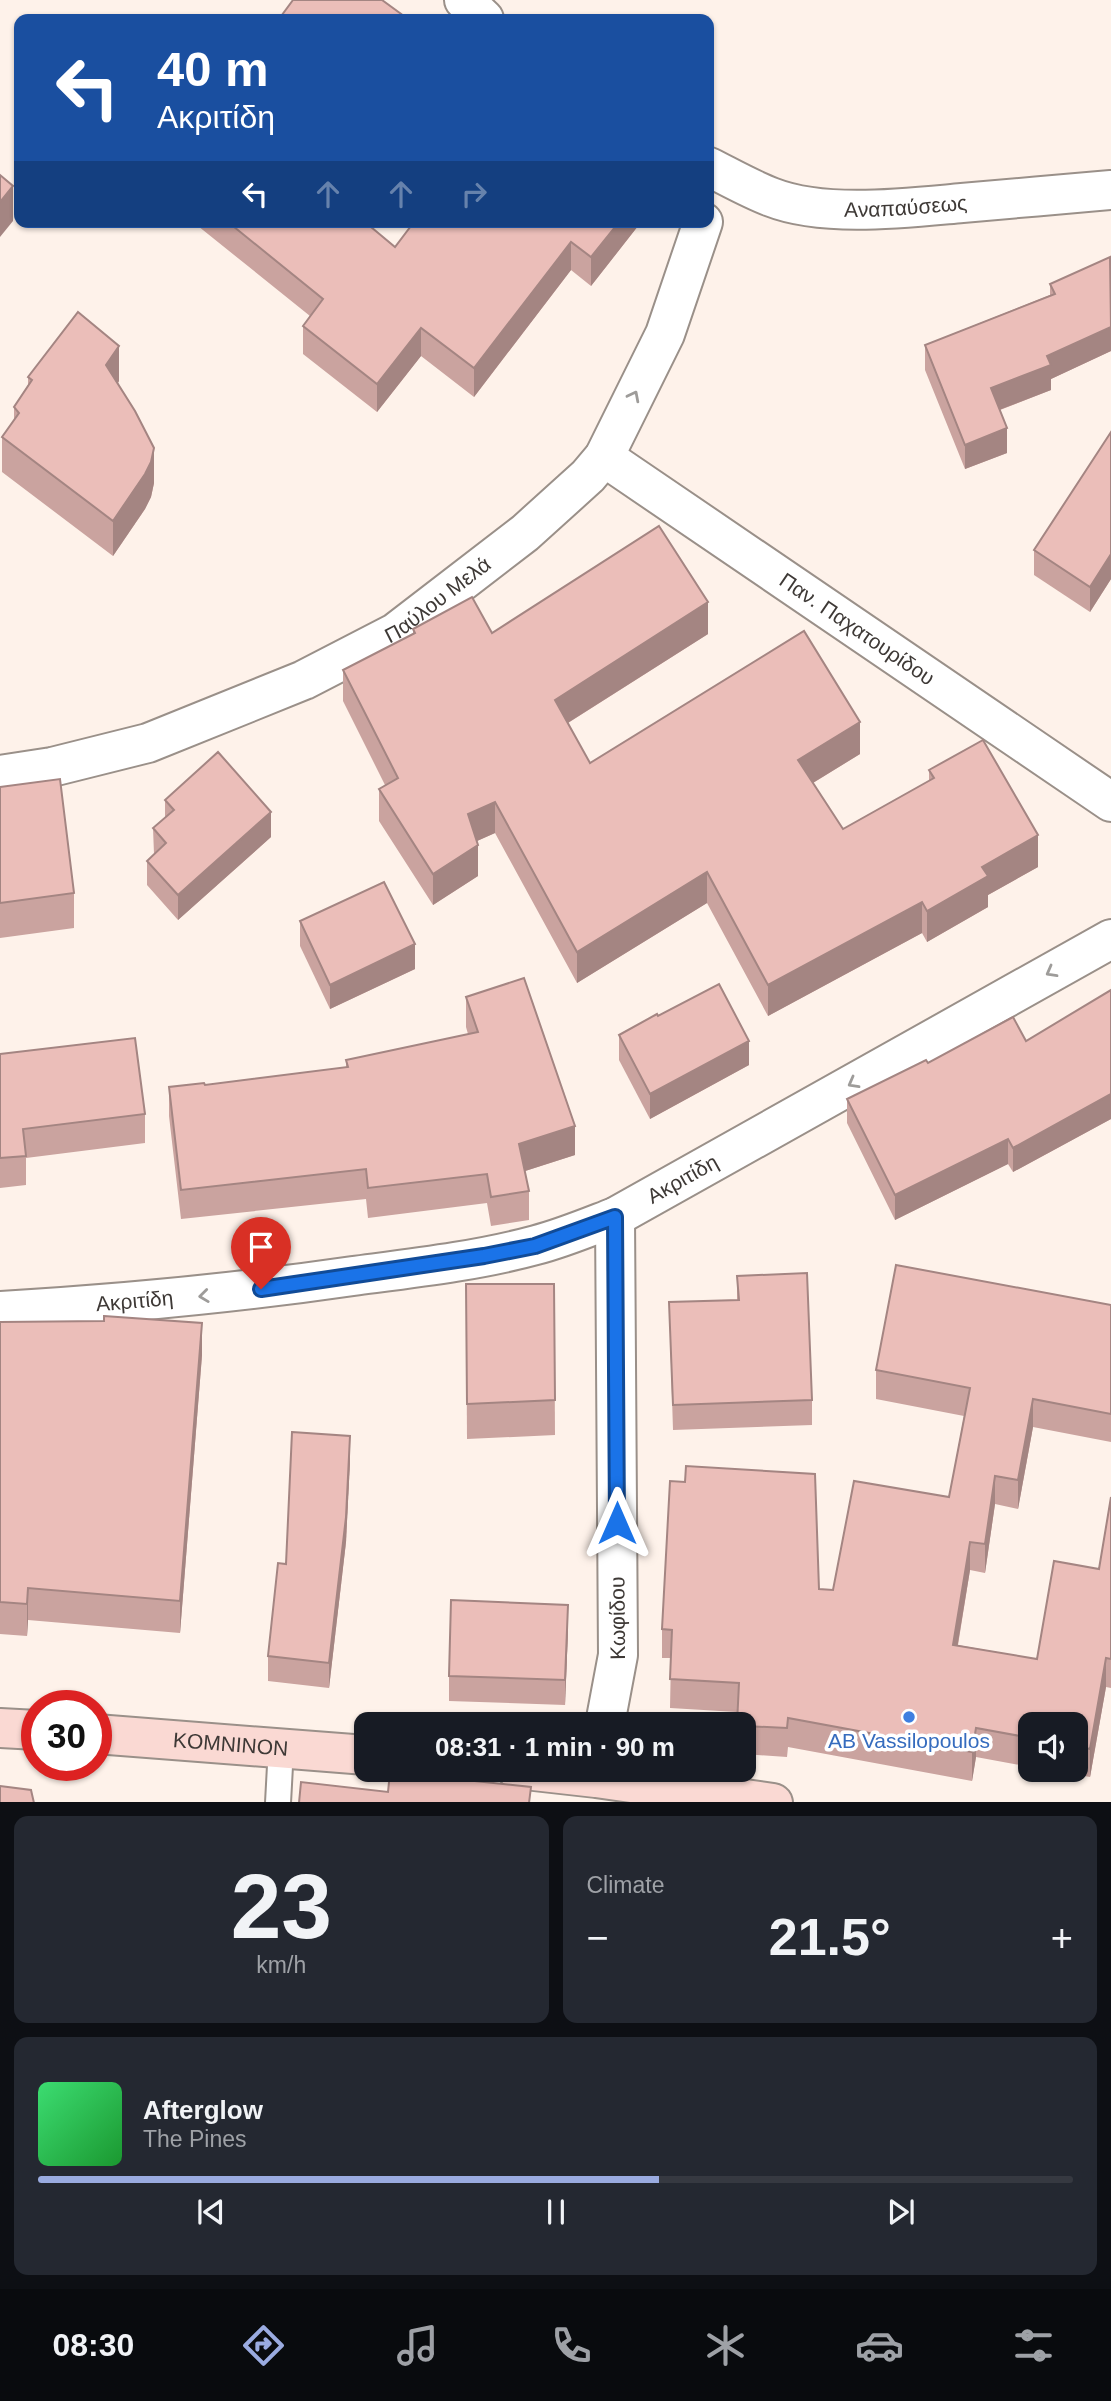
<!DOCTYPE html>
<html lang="en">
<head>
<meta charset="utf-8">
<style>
  body { margin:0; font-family:Arial,sans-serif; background:#242831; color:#f1f3f6; height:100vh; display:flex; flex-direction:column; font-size:26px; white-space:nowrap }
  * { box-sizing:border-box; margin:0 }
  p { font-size:23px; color:#9ea1a6 }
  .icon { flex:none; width:38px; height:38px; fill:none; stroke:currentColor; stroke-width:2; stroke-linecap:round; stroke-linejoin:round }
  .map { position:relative; height:1802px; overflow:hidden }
  .panel { display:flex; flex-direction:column; gap:14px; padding:14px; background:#0d0f14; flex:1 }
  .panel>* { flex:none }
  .top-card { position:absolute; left:14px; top:14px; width:700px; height:214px; border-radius:14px; box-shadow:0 2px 5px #0004; background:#1a4fa0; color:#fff; overflow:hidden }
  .buttons { position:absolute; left:1018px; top:1712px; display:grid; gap:14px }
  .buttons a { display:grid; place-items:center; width:70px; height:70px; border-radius:14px; background:#171b24; box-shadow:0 2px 5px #0004; font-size:35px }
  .speed { position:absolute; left:21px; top:1690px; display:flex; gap:14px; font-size:35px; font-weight:700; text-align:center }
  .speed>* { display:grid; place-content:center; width:91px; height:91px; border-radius:50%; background:#171b24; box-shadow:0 2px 5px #0004; line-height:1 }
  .speed .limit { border:10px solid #d22; background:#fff; color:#111 }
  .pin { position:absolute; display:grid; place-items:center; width:60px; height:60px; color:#fff; margin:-72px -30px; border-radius:50% 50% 50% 0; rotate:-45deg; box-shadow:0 0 7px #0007 }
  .pin .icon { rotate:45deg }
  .me { position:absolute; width:77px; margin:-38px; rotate:0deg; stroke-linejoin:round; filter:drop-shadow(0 0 5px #0008) }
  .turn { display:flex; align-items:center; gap:24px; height:147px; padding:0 28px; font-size:32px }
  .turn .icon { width:91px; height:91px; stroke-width:2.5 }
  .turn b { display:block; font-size:49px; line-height:60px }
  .lanes { display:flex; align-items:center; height:66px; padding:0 28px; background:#0003; justify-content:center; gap:35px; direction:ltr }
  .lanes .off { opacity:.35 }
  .big { font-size:52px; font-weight:800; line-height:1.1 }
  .panel .card { flex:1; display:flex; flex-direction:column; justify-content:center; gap:10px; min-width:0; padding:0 24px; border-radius:14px; background:#242831 }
  .panel .dial { align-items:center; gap:0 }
  .dial b { font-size:91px; line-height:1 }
  .song { display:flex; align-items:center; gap:21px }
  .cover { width:84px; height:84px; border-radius:10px; background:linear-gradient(135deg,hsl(140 70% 55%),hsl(130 70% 35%)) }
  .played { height:7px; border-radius:4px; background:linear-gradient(90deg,#9aabe0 60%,#363941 60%) }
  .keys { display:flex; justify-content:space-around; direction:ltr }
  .heat { display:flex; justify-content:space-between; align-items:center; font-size:38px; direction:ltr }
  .panel .tiles { flex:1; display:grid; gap:14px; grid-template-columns:1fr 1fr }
  .card:last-child { grid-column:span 2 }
  .trip { position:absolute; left:354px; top:1712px; width:402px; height:70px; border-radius:14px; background:#171b24; box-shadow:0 2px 5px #0004; font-weight:800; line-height:70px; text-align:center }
  .dock { display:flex; height:112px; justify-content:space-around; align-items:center; background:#090b0e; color:#9ea1a6 }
  .dock .icon { width:49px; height:49px }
  .dock .selected { color:#9aabe0 }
  .dock b { font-size:32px; color:#f1f3f6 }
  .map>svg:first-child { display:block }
</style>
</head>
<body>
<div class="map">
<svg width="1111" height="1803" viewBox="0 0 1111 1803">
  <rect width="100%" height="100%" fill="#fef2ea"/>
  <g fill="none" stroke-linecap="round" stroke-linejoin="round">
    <g stroke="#9a9089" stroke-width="28">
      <polyline id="lane" points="278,1803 281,1747"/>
    </g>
    <g stroke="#9a9089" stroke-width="42">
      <g id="street">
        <polyline points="464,0 484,19"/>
        <path id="s1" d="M709,167C729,177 750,189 771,197C824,218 906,208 962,203C1012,199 1061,194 1111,190"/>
        <path id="s2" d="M604,457L1111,802"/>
        <path id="s3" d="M0,775L52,767L148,743L304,680L395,633L525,533L588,476L604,457L665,334L703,222"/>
        <path id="s4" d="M0,1311C118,1304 236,1293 353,1276C414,1268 477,1261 536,1245C563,1238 589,1227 615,1217L1111,939"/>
        <path id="s5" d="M605,1724L618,1655L615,1217"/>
      </g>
    </g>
    <g stroke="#9a9089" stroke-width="42">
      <g id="secondary">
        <polyline points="0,1728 37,1730"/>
        <path id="s6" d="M96,1734L366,1755"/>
        <polyline points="516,1769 596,1778 773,1803"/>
      </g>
    </g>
    <use href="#lane" stroke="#fff" stroke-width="24"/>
    <use href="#street" stroke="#fff" stroke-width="38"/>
    <use href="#secondary" stroke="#fad9d3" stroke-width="38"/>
  </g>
  <g fill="#caa39f">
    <polygon points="193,222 365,222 395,247 638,222 638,226 591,286 571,270 474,397 421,356 377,412 303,354 303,326 310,316"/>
    <polygon points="1111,258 1111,351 1051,379 1051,390 1000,410 1007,453 965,469 925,370 925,345 1050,295 1050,284"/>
    <polygon points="28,377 119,381 118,383 154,483 151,497 145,509 113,556 2,472 2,437 14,421 14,407 28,385"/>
    <polygon points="1111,432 1111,579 1090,612 1034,575 1034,550"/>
    <polygon points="413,629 492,633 708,634 568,723 590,763 860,754 813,783 843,829 929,781 929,770 1038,867 988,895 988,907 927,942 922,933 768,1016 707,903 577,983 495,833 477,841 478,876 433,905 379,821 379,789 385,785 343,701 343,670 413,634"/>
    <polygon points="0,787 74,893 74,928 0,938"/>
    <polygon points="165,800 271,837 178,920 147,885 147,861 154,854 153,828 165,818"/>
    <polygon points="300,921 415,969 330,1009 300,946"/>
    <polygon points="1111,990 1111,1119 1013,1172 1008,1164 895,1220 847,1123 847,1099 928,1063 1026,1041"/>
    <polygon points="466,997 575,1155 525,1171 529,1191 529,1220 491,1226 487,1203 368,1218 366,1199 181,1219 169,1116 169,1087 205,1085 346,1067 346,1060 468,1034 466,1027"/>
    <polygon points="658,1016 749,1065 650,1119 619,1060 619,1035"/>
    <polygon points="0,1054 145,1114 145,1143 26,1158 26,1185 0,1188"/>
    <polygon points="737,1276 812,1400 812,1425 673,1430 669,1302 737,1300"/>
    <polygon points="466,1284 554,1284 555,1435 467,1439"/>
    <polygon points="1111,1305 1111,1442 1033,1427 1018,1509 995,1504 985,1573 970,1570 958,1645 1037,1659 1099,1569 1111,1497 1111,1688 1106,1687 1090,1777 1046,1769 1076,1769 1076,1724 1031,1724 1031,1767 976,1757 972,1781 788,1747 787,1757 744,1754 744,1724 737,1712 670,1708 671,1658 662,1658 662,1629 819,1589 833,1590 949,1497 964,1416 876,1399 876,1370"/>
    <polygon points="0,1322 202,1355 180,1633 28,1620 27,1636 0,1634"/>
    <polygon points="350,1461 346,1542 329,1688 268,1681 268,1656 286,1564"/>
    <polygon points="568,1630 565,1705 449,1701 449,1676"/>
  </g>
  <g fill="#a48582">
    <polygon points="13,186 13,221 0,237 0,202"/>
    <polygon points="619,222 638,222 638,226 591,286 591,257"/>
    <polygon points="571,242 571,270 474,397 474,368"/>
    <polygon points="1111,327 1111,351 1051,379 1051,390 991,413 991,388 1047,356"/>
    <polygon points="421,328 421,356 377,412 377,384"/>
    <polygon points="119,346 119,381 106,400 106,365"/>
    <polygon points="1007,428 1007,453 965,469 965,445"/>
    <polygon points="154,448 154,483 151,497 145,509 113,556 113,521"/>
    <polygon points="1111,554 1111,579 1090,612 1090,587"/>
    <polygon points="708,602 708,634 555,731 555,700"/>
    <polygon points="860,722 860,754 798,792 798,760"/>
    <polygon points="495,802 495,833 468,845 468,814"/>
    <polygon points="271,812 271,837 178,920 178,895"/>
    <polygon points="1038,835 1038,867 988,895 988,907 927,942 927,911 982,867"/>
    <polygon points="478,845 478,876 433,905 433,874"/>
    <polygon points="707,872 707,903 577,983 577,952"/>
    <polygon points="922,902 922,933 768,1016 768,985"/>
    <polygon points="415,944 415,969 330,1009 330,985"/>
    <polygon points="749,1041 749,1065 650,1119 650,1094"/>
    <polygon points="1111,1094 1111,1119 1013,1172 1013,1148"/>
    <polygon points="575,1126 575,1155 519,1173 519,1144"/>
    <polygon points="1008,1139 1008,1164 895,1220 895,1195"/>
    <polygon points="202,1323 202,1355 180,1633 180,1601"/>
    <polygon points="1033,1399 1033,1427 1018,1509 1018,1480"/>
    <polygon points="350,1436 350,1461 346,1542 329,1688 329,1663"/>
    <polygon points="995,1476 995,1504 985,1573 985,1544"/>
    <polygon points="970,1542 970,1570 953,1673 953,1645"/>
    <polygon points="28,1588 28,1620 27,1636 27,1604"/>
    <polygon points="568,1605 568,1630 565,1705 565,1680"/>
    <polygon points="1106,1658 1106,1687 1090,1777 1090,1749"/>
    <polygon points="976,1728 976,1757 972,1781 972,1752"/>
  </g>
  <g fill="#ebbeb9" stroke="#a48582" stroke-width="2">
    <polygon points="293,0 382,0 408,19 279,19"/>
    <polygon points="0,175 13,186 0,202"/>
    <polygon points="228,222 365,222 395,247 414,222 619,222 591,257 571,242 474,368 421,328 377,384 303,326 323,299"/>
    <polygon points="1110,257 1111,327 1047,356 1051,365 991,388 1007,428 965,445 925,345 1055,294 1050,284"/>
    <polygon points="78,312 119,346 106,365 135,411 154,448 151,462 145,474 113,521 2,437 19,413 14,407 32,380 28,377"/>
    <polygon points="1111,432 1111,554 1090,587 1034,550"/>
    <polygon points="659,526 708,602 555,700 590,763 804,631 860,722 798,760 843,829 934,778 929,770 983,740 1038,835 982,867 988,876 927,911 922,902 768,985 707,872 577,952 495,802 468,814 478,845 433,874 379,789 398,778 343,670 415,633 413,629 472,597 492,633"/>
    <polygon points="218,752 271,812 178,895 147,861 166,843 153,828 174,810 165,800"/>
    <polygon points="60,779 74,893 0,903 0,787"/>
    <polygon points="384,882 415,944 330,985 300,921"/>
    <polygon points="524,978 575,1126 519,1144 529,1191 491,1197 487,1174 368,1188 366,1169 181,1190 169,1087 204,1083 205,1085 348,1067 346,1060 478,1032 466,997"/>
    <polygon points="719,984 749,1041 650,1094 619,1035 657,1014 658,1016"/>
    <polygon points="1111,990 1111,1094 1013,1148 1008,1139 895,1195 847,1099 926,1060 928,1063 1013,1017 1026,1041"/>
    <polygon points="135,1038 145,1114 23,1129 26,1156 0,1158 0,1054"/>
    <polygon points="896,1265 1111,1305 1111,1414 1033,1399 1018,1480 995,1476 985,1544 970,1542 953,1645 1037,1659 1054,1561 1099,1569 1111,1497 1111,1659 1106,1658 1090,1749 1076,1746 1076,1724 1031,1724 1031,1738 976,1728 972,1752 788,1718 787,1728 744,1726 744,1724 737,1724 739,1683 670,1679 672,1630 662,1629 670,1481 685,1482 686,1466 815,1474 819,1589 833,1590 854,1481 949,1497 970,1388 876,1370"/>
    <polygon points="807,1273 812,1400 673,1405 669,1302 739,1300 737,1276"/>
    <polygon points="466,1284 554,1284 555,1400 467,1404"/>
    <polygon points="104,1316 202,1323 180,1601 28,1588 27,1604 0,1602 0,1322 104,1321"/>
    <polygon points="292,1432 350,1436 346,1517 329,1663 268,1656 278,1563 286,1564"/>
    <polygon points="451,1600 568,1605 565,1680 449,1676"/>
    <polygon points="390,1772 531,1787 529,1803 299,1803 301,1782 388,1792"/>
    <polygon points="0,1786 31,1790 34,1803 0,1803"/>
  </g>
  <defs><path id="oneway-chevron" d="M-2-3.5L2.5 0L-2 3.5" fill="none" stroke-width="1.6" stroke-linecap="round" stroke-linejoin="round" transform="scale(1.75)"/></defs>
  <g stroke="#9e9c9a">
    <use href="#oneway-chevron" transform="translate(634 396) rotate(-63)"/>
    <use href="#oneway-chevron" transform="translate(1051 972) rotate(151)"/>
    <use href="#oneway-chevron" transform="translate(853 1083) rotate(151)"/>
    <use href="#oneway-chevron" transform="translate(204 1296) rotate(173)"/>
  </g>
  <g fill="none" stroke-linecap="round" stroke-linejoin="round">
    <g stroke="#114b97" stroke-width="18">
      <polyline id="route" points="261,1289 484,1256 535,1246 615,1217 617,1523"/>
    </g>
    <use href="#route" stroke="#1a73e8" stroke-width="12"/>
  </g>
  <circle fill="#3f7fe0" stroke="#fff" stroke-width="2.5" cx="909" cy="1717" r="7"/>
  <g text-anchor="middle" stroke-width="7" stroke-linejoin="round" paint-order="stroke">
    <g font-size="21" fill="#3e3936" stroke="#fff">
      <text dy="7" stroke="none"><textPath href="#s1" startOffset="205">Αναπαύσεως</textPath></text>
      <text dy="7" stroke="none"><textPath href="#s3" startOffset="476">Παύλου Μελά</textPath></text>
      <text dy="7" stroke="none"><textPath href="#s2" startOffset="306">Παν. Παχατουρίδου</textPath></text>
      <text dy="7" stroke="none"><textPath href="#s4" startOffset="702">Ακριτίδη</textPath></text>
      <text dy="7" stroke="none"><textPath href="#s4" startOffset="135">Ακριτίδη</textPath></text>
      <text dy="7" stroke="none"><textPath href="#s5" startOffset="107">Κωφίδου</textPath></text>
      <text dy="7" stroke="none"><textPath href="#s6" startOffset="135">KOMNINON</textPath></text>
    </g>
    <g font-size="21" fill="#366cbe" stroke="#fff">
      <text x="909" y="1748">AB Vassilopoulos</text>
    </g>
  </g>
</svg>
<div class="buttons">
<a><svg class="icon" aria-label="sound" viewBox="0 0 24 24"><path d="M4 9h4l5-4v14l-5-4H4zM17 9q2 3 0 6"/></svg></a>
</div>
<div class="speed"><div class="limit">30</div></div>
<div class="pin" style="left:261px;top:1289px;background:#d93025"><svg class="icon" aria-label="arrive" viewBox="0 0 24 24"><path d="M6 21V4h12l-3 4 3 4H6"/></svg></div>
<svg class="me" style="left:617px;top:1523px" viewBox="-20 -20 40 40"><path d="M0-17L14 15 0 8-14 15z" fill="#1a73e8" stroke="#fff" stroke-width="4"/></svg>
<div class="trip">08:31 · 1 min · 90 m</div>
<div class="top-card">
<div class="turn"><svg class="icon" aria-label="left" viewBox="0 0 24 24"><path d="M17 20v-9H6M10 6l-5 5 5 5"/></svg><div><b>40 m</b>Ακριτίδη</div></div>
<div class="lanes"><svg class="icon" aria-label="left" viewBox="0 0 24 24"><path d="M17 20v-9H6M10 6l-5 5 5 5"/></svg><svg class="icon off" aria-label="ahead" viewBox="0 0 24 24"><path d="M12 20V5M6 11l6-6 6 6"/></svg><svg class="icon off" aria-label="ahead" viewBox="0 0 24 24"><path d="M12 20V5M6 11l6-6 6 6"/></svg><svg class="icon off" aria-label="right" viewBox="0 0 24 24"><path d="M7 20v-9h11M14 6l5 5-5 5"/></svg></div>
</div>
</div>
<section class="panel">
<div class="tiles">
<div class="card dial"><b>23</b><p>km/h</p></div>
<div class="card"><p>Climate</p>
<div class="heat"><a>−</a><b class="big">21.5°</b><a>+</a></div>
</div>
<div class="card">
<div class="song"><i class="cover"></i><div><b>Afterglow</b><p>The Pines</p></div></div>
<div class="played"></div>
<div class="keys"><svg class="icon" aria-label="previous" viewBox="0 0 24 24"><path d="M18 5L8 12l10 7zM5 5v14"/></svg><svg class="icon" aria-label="pause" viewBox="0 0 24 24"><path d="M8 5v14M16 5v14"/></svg><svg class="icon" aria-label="next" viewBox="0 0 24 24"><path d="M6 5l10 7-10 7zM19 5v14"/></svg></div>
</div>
</div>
</section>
<nav class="dock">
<b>08:30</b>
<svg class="icon selected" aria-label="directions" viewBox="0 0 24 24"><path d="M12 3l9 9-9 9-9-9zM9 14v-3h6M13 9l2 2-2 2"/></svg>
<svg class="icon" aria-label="music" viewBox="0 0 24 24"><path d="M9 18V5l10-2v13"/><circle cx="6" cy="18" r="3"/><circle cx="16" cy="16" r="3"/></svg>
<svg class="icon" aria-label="phone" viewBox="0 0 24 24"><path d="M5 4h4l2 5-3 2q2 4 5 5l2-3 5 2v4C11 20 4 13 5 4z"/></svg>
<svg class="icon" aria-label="climate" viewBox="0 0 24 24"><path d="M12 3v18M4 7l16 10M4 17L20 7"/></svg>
<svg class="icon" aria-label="car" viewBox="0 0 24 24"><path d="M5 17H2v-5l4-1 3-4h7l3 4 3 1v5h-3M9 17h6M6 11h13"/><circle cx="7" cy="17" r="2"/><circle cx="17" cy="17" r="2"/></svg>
<svg class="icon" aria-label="filters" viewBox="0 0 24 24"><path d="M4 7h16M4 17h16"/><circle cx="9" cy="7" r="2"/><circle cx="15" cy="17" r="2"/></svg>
</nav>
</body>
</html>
